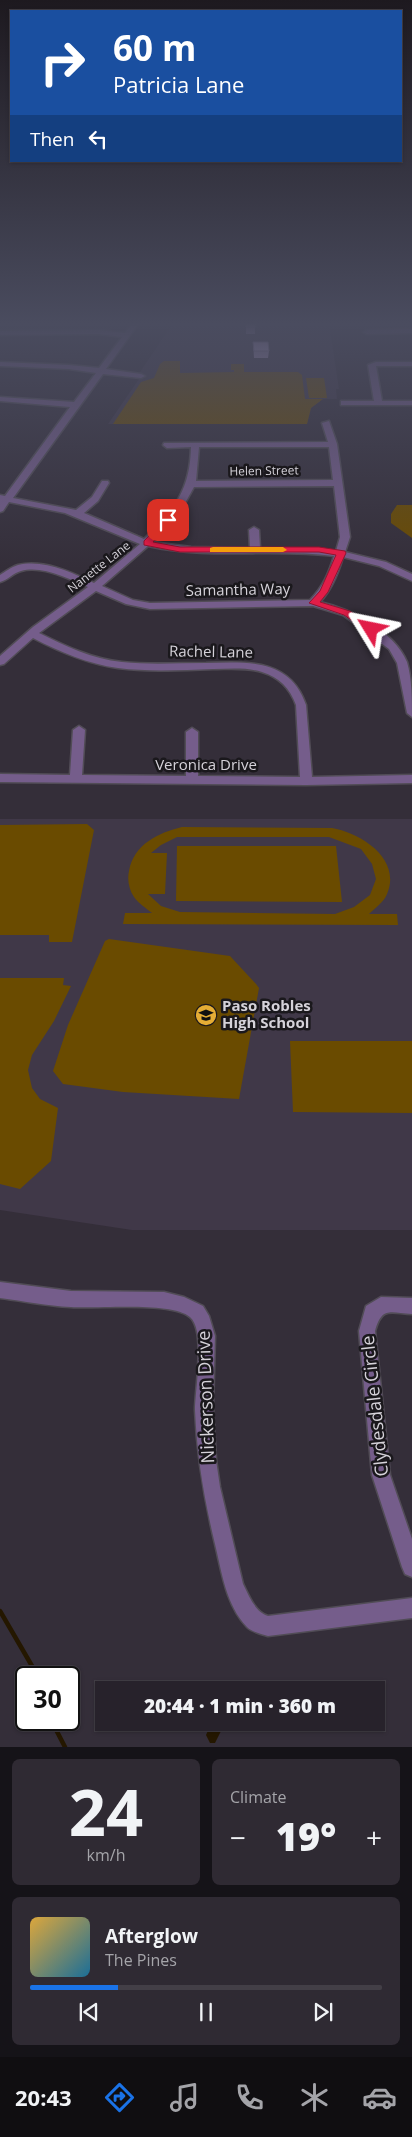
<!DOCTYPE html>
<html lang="en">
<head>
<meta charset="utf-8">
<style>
  body { margin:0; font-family:"Open Sans",sans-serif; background:#2f2a33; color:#f1f3f6; height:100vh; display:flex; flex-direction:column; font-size:19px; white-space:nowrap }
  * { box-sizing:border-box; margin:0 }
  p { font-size:16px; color:#a4a4a9 }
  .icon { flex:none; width:28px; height:28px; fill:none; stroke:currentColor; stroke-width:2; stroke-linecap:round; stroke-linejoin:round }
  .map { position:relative; height:1747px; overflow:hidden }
  .side { display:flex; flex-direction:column; gap:12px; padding:12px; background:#151318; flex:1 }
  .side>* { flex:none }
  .guide { position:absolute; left:10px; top:10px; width:392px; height:152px; border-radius:0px; box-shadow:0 1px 4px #0004,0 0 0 1px #433f47; background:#1a4fa0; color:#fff; overflow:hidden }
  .speed { position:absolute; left:15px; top:1666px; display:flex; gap:10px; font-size:25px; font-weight:700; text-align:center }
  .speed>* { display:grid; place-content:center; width:65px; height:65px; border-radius:50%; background:#27222b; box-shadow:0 1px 4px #0004,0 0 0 1px #433f47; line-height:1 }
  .speed .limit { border:2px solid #111; border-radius:8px; background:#fff; color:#111 }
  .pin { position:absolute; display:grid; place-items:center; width:42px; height:42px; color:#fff; margin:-21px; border-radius:10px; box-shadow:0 2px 8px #0006 }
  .me { position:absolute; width:55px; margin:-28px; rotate:305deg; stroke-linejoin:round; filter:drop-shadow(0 0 4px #0008) }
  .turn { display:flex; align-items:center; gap:18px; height:105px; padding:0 20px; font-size:22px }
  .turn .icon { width:65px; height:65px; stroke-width:2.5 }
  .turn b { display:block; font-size:35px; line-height:42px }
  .then { display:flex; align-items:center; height:48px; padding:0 20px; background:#0003; gap:10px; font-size:19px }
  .big { font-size:38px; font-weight:800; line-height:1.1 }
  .side .tile { flex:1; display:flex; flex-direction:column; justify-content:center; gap:8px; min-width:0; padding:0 18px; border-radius:8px; background:#2f2a33 }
  .side .dial { align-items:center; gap:0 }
  .dial b { font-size:65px; line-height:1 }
  .song { display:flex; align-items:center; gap:15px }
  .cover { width:60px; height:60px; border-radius:8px; background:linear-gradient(135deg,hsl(40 70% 55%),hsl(200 70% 35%)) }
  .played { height:5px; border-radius:2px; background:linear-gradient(90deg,#1a73e8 25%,#433f47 25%) }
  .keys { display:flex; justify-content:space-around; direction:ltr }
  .heat { display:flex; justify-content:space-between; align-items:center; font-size:28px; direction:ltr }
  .side .tiles { flex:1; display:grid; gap:12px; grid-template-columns:1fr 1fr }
  .tile:last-child { grid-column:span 2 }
  .trip { position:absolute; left:95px; top:1681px; width:290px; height:50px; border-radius:0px; background:#27222b; box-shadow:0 1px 4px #0004,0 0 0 1px #433f47; font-weight:800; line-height:50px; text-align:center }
  .dock { display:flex; height:80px; justify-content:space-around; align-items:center; background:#100e11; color:#a4a4a9 }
  .dock .icon { width:35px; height:35px }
  .dock .on { color:#1a73e8 }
  .dock b { font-size:22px; color:#f1f3f6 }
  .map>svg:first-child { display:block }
</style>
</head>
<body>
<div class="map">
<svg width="412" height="1747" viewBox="0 0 412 1747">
  <rect width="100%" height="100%" fill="#342e39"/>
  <g fill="#403848">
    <polygon points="173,323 329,323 339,389 336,389 337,399 323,399 311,408 307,424 108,424 139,379 136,378"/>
    <polygon points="0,819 412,819 412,1230 132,1230 0,1210"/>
  </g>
  <g fill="#6a4b00" fill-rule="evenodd">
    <polygon points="164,361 180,361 180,373 234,372 234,370 231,370 231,364 244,364 244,372 298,372 302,375 305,399 323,399 311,408 307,424 113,424 141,382 154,378 160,364"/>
    <polygon points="306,378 324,378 327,398 309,398"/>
    <polygon points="397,505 412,505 412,538 391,523 391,514"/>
    <polygon points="87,824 94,830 72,942 49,942 49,935 0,935 0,825"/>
    <path d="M182,827L332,828C361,833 402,859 387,894C384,902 375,908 369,914H397L398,925L123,924L125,913H152C146,908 139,904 134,897C129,890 127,880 129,871C134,844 158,833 182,827ZM177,837H329L361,849L372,864L376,879L370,895L354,907L335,914L180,912L161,906L148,894H165L167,853H151L161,845Z"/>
    <polygon points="177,846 336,846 342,902 176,901"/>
    <polygon points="109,939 230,956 256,984 259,988 239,1099 123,1092 63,1084 53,1071 68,1025 105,941"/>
    <polygon points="0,978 64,978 63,985 71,986 54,1021 32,1055 28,1070 32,1088 40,1099 58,1108 51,1161 20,1189 0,1184"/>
    <polygon points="290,1041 412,1041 412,1113 293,1112"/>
  </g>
  <polygon fill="#241700" points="212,1722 223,1723 223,1727 215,1743 210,1743 206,1735"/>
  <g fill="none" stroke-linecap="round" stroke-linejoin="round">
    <g stroke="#241700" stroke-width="4.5">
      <polyline points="0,1611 39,1678"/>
      <polyline points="51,1720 65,1747"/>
    </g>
    <g stroke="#514c56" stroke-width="3">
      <g id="minor">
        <path d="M132,323H139L106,369L141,374L145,376L141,378L103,374L13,498L76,510L92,497L102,481H108L109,483L98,501L84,513L144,539C174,510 190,491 191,447L167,448L163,445L164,443L328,442L322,423L329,421L337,444L350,537L345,552L386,562L412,574V581L379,566L343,557C338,574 332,589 320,602C351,609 394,631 407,662C412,679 412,699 412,717L407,713L397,663L389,649L343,615L313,606L150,609L126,604L96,591L39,633C65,646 92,659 122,662C150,665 178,663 206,663C247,662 290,658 306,705L312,777L412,775V783L306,785L0,782V774L70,775L73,730L79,726L85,730L82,775L186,776V732L192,728L198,732V776L300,777L296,705C290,688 279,677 262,672C246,667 229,669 213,669C182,670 149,672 118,668C88,664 60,652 33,638L4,664L0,665V656L33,627L88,587C69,579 42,565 21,571C13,573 8,580 0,582V575C5,572 11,567 18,565C43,559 71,572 94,583L140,544L65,513L9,502L3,511L0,512V495L5,496L70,407L0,401V397L74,402L96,373L69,369L0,366V362L69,365L99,368L122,337L99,334L0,335V331L99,330L125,333ZM199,447H329L333,480L196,481ZM334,486L340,537L336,551L260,548L259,530L254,527L249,530L250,548L191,547L152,542L179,514L194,487ZM148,546C209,560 272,548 334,556C329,573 323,587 310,600L150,603L133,600L102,586Z"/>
        <polygon points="412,329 412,333 367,334 363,332 367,330"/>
        <polygon points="376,362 412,362 412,366 376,366 382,401 412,401 412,405 341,405 341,401 374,401 368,365"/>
        <path d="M0,1282L71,1291L164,1292L184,1297L203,1306L209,1316L215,1336L213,1407L216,1460L220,1487L243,1584C249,1596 255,1612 268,1616L412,1598V1618L268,1636C261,1634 252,1632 247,1627C226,1605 222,1573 215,1544C204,1498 197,1457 195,1410C195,1389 206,1331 190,1317C171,1301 98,1309 71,1307C47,1306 24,1301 0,1298Z"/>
        <path d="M381,1297L412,1298V1314C390,1313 382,1306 375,1331L390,1475L412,1539V1577L405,1574L402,1567L372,1475L359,1331L366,1306Z"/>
      </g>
    </g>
    <use href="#minor" fill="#755d8b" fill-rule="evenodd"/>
  </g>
  <g fill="#bda3d5">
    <rect x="246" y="323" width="9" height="11"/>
    <polygon points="253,342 269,351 268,358 254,358"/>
  </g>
  <g fill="#dcbdf8" stroke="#9a84ae">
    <polygon points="246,323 255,323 256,327 246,327"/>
    <polygon points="253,342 268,342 269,351 254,351"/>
  </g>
  <linearGradient id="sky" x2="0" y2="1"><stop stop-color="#1d191f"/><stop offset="0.57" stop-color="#4a4c5f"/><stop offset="1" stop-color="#4a4c5f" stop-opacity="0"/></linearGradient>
  <rect width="412" height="568" fill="url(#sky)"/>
  <polygon fill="#e11d48" stroke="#92132f" points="168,518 172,520 153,542 180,547 319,547 345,551 346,553 328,592 320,602 350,611 375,629 371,632 367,631 344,615 309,603 320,591 336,555 319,552 180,552 144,545 144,541 165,519"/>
  <polygon fill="#f59e0b" points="213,547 283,547 287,550 283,552 210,552 210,548"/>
  <defs>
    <g id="school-disc" transform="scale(1.125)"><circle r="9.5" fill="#e5ad35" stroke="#1a181c"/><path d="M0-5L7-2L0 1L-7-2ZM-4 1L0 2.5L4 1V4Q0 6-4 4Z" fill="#111"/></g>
  </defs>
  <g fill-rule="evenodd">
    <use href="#school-disc" x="206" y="1015"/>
  </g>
  <g text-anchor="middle" stroke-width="5" stroke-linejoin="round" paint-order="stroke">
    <g font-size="12" fill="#d5d2d9" stroke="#1a181c">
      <text transform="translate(264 471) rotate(-1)" y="4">Helen Street</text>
      <text transform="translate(99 567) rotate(-38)" y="4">Nanette Lane</text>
    </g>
    <g font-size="15" fill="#d5d2d9" stroke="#1a181c">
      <text transform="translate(238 590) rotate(-1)" y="5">Samantha Way</text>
      <text transform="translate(211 652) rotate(1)" y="5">Rachel Lane</text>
      <text x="206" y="770">Veronica Drive</text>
    </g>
    <g font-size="15" font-weight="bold" fill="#d5d2d9" stroke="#1a181c" text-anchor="start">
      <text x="222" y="1011">Paso Robles<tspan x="222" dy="17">High School</tspan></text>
    </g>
    <g font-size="18" fill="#d5d2d9" stroke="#1a181c">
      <text transform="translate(206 1397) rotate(-92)" y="6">Nickerson Drive</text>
      <text transform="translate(375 1406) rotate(-96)" y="6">Clydesdale Circle</text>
    </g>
  </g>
</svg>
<div class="speed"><div class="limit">30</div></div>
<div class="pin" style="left:168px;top:520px;background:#d93025"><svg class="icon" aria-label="arrive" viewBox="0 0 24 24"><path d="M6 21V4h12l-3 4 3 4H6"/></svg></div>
<svg class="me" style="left:371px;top:629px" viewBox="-20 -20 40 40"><path d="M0-17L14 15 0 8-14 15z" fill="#e11d48" stroke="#fff" stroke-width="4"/></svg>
<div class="trip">20:44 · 1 min · 360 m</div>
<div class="guide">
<div class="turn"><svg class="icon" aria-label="right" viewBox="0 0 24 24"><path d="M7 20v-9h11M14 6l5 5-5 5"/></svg><div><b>60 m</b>Patricia Lane</div></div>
<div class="then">Then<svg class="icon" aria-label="left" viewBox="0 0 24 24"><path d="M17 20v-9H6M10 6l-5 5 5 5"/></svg></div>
</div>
</div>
<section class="side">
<div class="tiles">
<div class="tile dial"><b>24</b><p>km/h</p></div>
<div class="tile"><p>Climate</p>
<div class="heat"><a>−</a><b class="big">19°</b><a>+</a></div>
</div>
<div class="tile">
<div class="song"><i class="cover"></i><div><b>Afterglow</b><p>The Pines</p></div></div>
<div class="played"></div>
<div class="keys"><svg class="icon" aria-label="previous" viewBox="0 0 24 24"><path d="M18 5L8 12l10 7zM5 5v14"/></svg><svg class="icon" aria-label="pause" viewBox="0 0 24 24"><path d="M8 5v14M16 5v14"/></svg><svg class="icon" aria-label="next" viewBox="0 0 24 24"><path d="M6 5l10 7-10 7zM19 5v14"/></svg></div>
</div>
</div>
</section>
<nav class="dock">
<b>20:43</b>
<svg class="icon on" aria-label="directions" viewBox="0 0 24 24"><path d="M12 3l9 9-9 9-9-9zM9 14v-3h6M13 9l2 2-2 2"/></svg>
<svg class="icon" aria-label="music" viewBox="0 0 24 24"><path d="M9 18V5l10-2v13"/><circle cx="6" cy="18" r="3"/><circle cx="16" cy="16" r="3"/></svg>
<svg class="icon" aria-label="phone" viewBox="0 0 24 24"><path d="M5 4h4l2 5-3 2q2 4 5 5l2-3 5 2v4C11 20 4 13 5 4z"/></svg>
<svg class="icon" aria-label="climate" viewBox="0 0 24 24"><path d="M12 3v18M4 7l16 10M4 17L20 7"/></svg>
<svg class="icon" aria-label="car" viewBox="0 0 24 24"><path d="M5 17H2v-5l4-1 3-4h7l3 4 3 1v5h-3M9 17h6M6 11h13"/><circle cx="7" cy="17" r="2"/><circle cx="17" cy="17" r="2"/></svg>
</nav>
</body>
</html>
